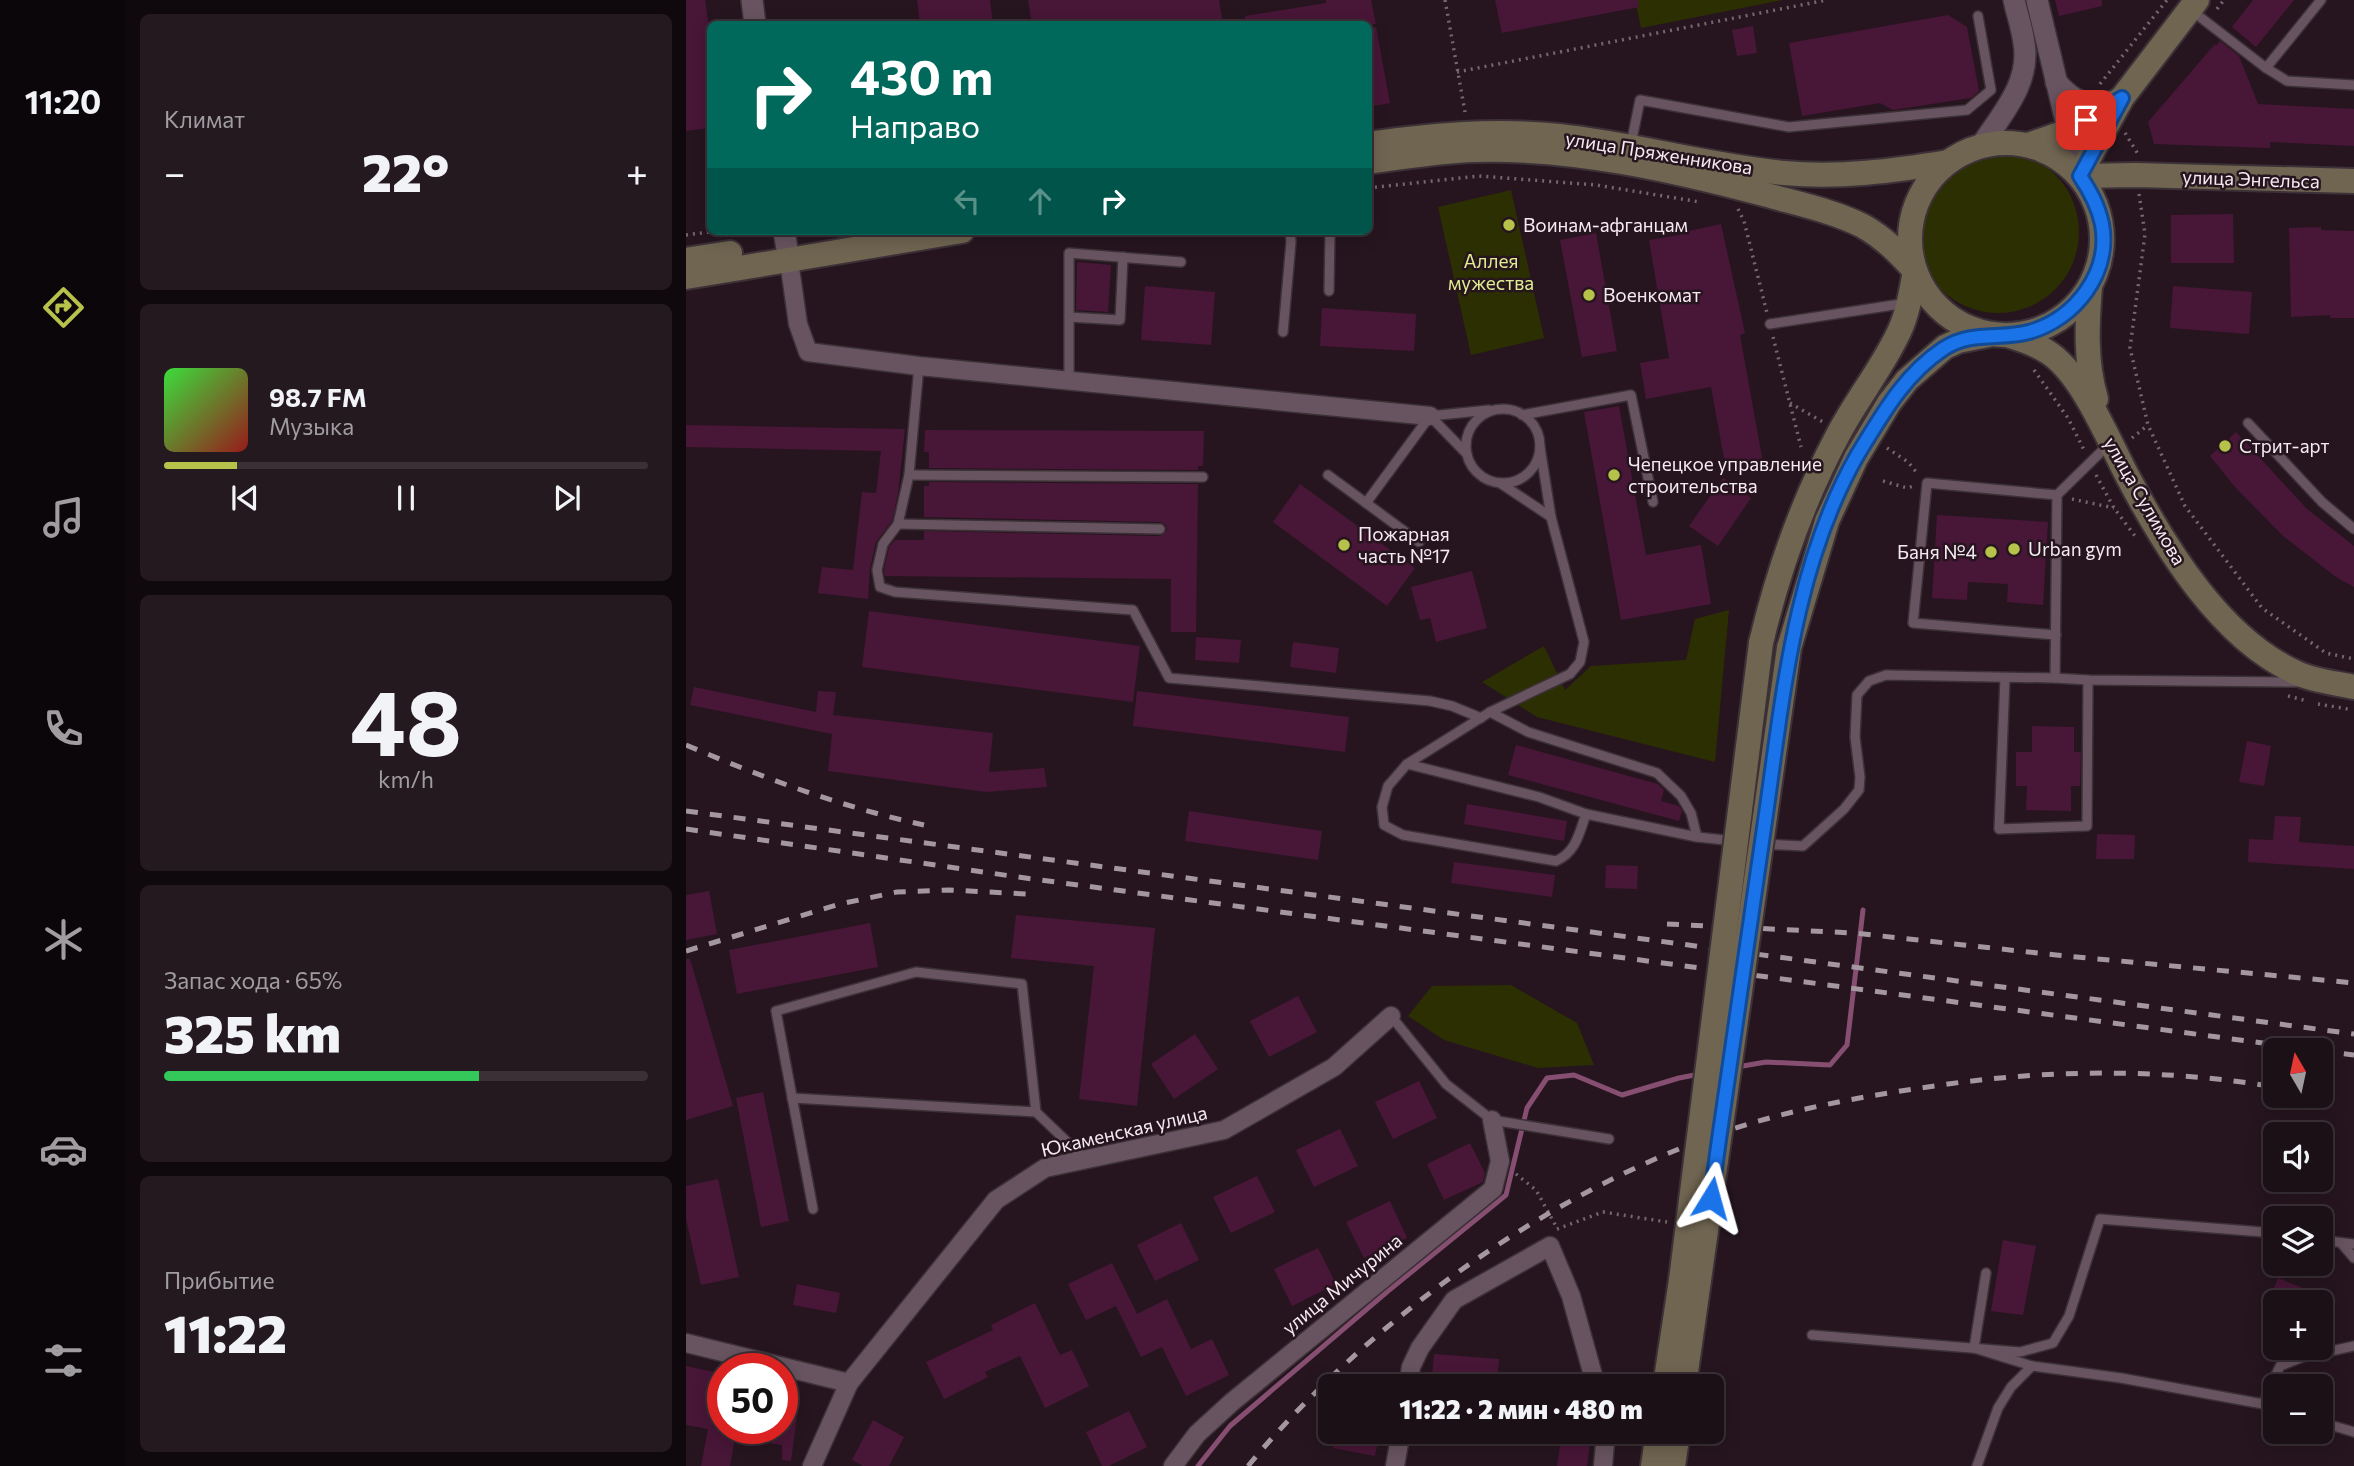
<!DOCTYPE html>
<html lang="ru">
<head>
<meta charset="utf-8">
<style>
  body { margin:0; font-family:Commissioner,sans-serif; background:#251920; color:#f1f3f6; height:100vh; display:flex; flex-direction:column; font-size:26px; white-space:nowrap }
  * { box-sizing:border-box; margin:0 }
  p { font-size:23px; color:#a09da1 }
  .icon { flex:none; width:38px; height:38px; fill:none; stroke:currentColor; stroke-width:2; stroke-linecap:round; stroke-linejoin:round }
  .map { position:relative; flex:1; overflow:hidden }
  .panel { display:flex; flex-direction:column; gap:14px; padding:14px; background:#0f090d; width:560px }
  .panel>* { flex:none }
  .guide { position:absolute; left:21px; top:21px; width:665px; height:214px; border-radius:10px; box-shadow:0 4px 18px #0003,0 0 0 2px #3a3036; background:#00695c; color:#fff; overflow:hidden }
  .needle { width:46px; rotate:351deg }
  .buttons { position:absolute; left:1577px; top:1038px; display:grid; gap:14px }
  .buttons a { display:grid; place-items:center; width:70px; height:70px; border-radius:10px; background:#1c1017; box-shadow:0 4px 18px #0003,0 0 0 2px #3a3036; font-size:35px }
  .speed { position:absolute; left:21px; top:1353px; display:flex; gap:14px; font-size:35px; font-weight:700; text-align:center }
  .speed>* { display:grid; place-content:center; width:91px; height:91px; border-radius:50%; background:#1c1017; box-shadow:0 4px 18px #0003,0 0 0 2px #3a3036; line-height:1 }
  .speed .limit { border:10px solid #d22; background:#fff; color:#111 }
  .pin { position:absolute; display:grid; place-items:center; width:60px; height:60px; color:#fff; margin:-30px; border-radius:14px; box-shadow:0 4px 10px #0006 }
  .me { position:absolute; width:77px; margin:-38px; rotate:8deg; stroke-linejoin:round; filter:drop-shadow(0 0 5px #0008) }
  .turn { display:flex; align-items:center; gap:24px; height:147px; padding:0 28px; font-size:32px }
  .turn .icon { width:91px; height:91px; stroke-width:2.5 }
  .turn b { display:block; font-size:49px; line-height:60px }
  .lanes { display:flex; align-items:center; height:66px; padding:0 28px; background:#0003; justify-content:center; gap:35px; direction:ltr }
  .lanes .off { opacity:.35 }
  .big { font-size:52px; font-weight:800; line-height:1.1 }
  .panel .card { flex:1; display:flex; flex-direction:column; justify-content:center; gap:10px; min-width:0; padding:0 24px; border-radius:10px; background:#251920 }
  .panel .dial { align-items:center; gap:0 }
  .dial b { font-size:91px; line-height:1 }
  .song { display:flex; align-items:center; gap:21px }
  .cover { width:84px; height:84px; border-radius:10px; background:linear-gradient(135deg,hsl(120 70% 55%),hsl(0 70% 35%)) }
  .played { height:7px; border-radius:4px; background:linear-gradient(90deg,#b6c249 15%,#3a3036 15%) }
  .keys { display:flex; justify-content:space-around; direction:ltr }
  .heat { display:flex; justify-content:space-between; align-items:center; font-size:38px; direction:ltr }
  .charge { height:10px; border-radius:5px; background:linear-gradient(90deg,#34c759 65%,#3a3036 0) }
  .trip { position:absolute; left:632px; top:1374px; width:406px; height:70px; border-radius:10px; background:#1c1017; box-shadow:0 4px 18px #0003,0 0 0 2px #3a3036; font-weight:800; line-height:70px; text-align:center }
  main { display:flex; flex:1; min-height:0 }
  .tabs { display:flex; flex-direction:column; width:126px; justify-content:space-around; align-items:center; background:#0b0609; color:#a09da1 }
  .tabs .icon { width:49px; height:49px }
  .tabs .selected { color:#b6c249 }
  .tabs b { font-size:32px; color:#f1f3f6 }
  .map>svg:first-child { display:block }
</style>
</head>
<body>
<main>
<nav class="tabs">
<b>11:20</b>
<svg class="icon selected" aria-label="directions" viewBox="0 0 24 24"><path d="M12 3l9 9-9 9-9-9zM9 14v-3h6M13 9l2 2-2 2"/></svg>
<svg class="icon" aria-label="music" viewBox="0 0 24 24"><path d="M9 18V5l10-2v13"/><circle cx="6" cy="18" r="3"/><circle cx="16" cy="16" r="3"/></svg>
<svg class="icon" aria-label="phone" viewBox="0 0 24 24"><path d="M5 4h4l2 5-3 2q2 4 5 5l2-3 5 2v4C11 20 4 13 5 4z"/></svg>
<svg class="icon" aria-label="climate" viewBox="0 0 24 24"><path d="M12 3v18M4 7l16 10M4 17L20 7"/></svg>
<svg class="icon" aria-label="car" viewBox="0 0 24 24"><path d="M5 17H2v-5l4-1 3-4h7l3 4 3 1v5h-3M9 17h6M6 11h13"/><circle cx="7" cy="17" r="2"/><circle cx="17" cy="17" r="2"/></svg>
<svg class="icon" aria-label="filters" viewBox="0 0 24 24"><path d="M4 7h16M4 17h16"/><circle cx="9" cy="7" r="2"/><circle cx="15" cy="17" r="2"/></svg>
</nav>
<section class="panel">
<div class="card"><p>Климат</p>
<div class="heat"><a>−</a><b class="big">22°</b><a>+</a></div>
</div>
<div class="card">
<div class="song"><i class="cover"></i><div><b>98.7 FM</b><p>Музыка</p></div></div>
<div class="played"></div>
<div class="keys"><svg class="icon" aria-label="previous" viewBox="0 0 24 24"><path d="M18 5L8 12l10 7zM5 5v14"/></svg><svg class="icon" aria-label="pause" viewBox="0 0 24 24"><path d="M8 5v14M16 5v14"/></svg><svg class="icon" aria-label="next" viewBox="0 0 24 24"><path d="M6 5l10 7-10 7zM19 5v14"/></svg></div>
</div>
<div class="card dial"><b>48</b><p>km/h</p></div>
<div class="card"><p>Запас хода · 65%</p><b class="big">325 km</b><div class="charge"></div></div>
<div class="card"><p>Прибытие</p><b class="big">11:22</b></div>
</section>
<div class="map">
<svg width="1668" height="1466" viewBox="0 0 1668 1466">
  <rect width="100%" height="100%" fill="#26151f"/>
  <g fill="#2b2f01">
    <polygon points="949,0 1096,0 955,28"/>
    <circle cx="1312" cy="232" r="81"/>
    <polygon points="825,190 858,338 785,355 752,207"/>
    <polygon points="1043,610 1029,762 851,717 796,682 858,646 879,690 905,666 1000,660 1009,619"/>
    <polygon points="825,985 891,1023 908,1065 852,1068 758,1040 722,1016 746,986"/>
  </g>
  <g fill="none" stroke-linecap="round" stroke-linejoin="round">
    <g stroke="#864f71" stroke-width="5">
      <polyline points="1051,1067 1080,1062 1144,1065 1161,1045 1177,910"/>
      <polyline points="512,1466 544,1426 702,1291 820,1195 841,1108 861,1078 888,1075 936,1095 993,1078 1014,1074"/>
    </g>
  </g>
  <g fill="#481637">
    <polygon points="0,0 19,0 24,35 24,128 0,131"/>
    <polygon points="231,0 304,0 307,24 234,24"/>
    <polygon points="342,0 533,0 537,24 346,24"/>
    <polygon points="640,0 685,0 690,24 559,24 559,16 640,3"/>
    <polygon points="809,0 952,0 953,7 816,33"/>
    <polygon points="1369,0 1416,0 1416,6 1373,16"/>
    <polygon points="1567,0 1608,0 1570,47 1546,27"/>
    <polygon points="1262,15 1281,27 1293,91 1285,98 1207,110 1194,103 1116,116 1103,43"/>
    <polygon points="1067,26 1071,53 1051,56 1046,30"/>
    <polygon points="690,27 704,103 682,107 682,28"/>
    <polygon points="1534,41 1553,56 1572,104 1668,109 1668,146 1584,142 1584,148 1468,144 1462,122 1529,44 1530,46"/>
    <polygon points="1547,214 1548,263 1485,263 1485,215"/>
    <polygon points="1035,224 1059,333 1054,335 1077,463 1040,469 1025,387 960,399 954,363 983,358 963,240 999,234 998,232"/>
    <polygon points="1635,227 1635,230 1668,231 1668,318 1644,318 1644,315 1605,317 1603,228"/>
    <polygon points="910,233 931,351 896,357 874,240"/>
    <polygon points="391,262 425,265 422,312 390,310"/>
    <polygon points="459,286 529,292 525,345 455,340"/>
    <polygon points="1487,286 1566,292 1563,334 1484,328"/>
    <polygon points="636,308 730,314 728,351 634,346"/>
    <polygon points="933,406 960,555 1015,545 1025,604 935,620 898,412"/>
    <polygon points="0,425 219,429 212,494 206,521 190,542 184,568 182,599 132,593 136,567 167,570 176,492 190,493 195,451 0,447"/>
    <polygon points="239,430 518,431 517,466 512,466 512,470 243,468 243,452 238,452"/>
    <polygon points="1550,432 1621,509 1668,546 1668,587 1650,577 1597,536 1549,487 1524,456"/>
    <polygon points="1037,478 1065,498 1032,546 1003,526"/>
    <polygon points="243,482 512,484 510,632 485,632 485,579 199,576 198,570 203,547 209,540 238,540 238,531 474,536 481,530 480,525 474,522 238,517 238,486 243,486"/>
    <polygon points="614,484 729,568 701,606 587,522"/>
    <polygon points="1251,515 1362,522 1357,605 1321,602 1322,584 1282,582 1281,600 1246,598"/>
    <polygon points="786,571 801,628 750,642 744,618 734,620 725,587"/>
    <polygon points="183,611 454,646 447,702 176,667"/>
    <polygon points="510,637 555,640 553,663 509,660"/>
    <polygon points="607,642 653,648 650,673 604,667"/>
    <polygon points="8,687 130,712 132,691 150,692 147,715 307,733 303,772 358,768 361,787 300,792 142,771 146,734 4,705"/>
    <polygon points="451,691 663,717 659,752 447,726"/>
    <polygon points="1346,726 1388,727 1388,752 1395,752 1394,786 1385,786 1385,811 1340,810 1341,786 1330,786 1330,752 1346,752"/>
    <polygon points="1561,741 1585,746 1578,786 1553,782"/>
    <polygon points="830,745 972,784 978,790 975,801 993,806 996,811 993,821 822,775"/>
    <polygon points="781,804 881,821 878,841 778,824"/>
    <polygon points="503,811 636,831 632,860 499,841"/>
    <polygon points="1589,816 1615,817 1613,842 1668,846 1668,869 1562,862 1563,839 1587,840"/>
    <polygon points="1411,834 1449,835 1448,859 1410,859"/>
    <polygon points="768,862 869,875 866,897 765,883"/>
    <polygon points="920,865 952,866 951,889 919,888"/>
    <polygon points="23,891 31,934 0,940 0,895"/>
    <polygon points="330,915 469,928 451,1106 393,1099 408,966 325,958"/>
    <polygon points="184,923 192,967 51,994 43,950"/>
    <polygon points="0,959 4,959 47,1106 0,1120"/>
    <polygon points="612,996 631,1032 583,1057 564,1021"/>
    <polygon points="509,1034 532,1069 488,1099 465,1064"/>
    <polygon points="733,1081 751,1118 707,1139 689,1102"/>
    <polygon points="77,1092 103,1221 75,1227 50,1098"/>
    <polygon points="654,1129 672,1166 628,1187 610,1150"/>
    <polygon points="784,1143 799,1173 797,1182 758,1200 741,1164"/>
    <polygon points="571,1176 589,1212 545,1233 527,1197"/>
    <polygon points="32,1179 53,1277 15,1285 0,1219 0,1186"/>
    <polygon points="704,1201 721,1238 678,1258 660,1222"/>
    <polygon points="495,1223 513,1260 469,1281 451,1245"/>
    <polygon points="1317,1240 1350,1246 1337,1315 1305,1311"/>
    <polygon points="632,1248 650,1284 606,1306 588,1269"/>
    <polygon points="426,1263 451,1314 481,1299 505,1349 526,1339 543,1375 500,1396 476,1347 455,1357 430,1306 400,1320 382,1284"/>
    <polygon points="1592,1278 1650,1301 1650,1302 1582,1302"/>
    <polygon points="111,1284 154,1293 150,1313 107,1305"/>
    <polygon points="349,1303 374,1355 386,1350 403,1386 359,1408 334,1356 299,1372 302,1377 258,1399 240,1362 307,1330 305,1325"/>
    <polygon points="748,1354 813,1359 811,1386 745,1386"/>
    <polygon points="0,1366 37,1374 37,1428 96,1428 96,1415 111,1417 105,1461 96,1460 96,1445 49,1438 44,1466 15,1466 22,1429 0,1425"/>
    <polygon points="443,1411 461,1447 423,1466 416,1466 400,1432"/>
    <polygon points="187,1420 218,1437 203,1466 177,1466 166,1460"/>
    <polygon points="650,1432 694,1432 689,1456 647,1448"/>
    <polygon points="876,1432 905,1434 901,1466 871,1466"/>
  </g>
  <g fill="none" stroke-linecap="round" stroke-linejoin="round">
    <g stroke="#3c3137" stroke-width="12">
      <g id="service">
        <polyline points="1505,10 1580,68 1635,0"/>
        <polyline points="1580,68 1601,81 1668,85"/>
        <polyline points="945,144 954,100 1103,127 1281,110 1305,90 1292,16"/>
        <polyline points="643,291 644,231"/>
        <polyline points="383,317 434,320 437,257"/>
        <polyline points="1084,324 1221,303"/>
        <polyline points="597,332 605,242 604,231"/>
        <polyline points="233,366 223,475 212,524 197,544 191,570 194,587 209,592 447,610 483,678 744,701 766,706 795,718"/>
        <polyline points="383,381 383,253 495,262"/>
        <circle cx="817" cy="446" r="37"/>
        <polyline points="836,415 945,395 967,502"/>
        <polyline points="744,416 781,454"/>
        <polyline points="1562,423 1636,502 1668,529"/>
        <path d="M854,447L865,517L898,642L894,662L884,674L804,712L721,764L702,786L696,807L698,825L717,835L870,861C890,852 893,834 900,814"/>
        <polyline points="223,475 517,477"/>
        <polyline points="642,475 733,542"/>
        <polyline points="814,483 865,517"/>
        <polyline points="680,503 744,416 803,410"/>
        <polyline points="212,524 474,529"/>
        <polyline points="1370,635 1227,623 1241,483 1371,495"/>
        <polyline points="1319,678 1313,829 1401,826 1402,680"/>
        <polyline points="1369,678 1371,495 1423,444"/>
        <polyline points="804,712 842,732 971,773 995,796 1005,813 1011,837"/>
        <polyline points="721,764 853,797 900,814 1011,837 1048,841"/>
        <polyline points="1076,844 1117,846 1158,809 1173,790 1174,777 1169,737 1171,695 1183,681 1200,675 1369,678 1402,680 1612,682"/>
        <polyline points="705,1016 760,1084 806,1120 923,1139"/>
        <polyline points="106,1098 350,1112"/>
        <polyline points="127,1209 90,1011 230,972 336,984 350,1112 398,1158"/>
        <polyline points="1634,1240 1668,1244"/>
        <polyline points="1656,1244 1668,1258"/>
        <polyline points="1300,1273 1288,1348 1346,1366 1435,1378 1577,1404 1594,1366 1617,1357 1668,1346"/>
        <polyline points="1126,1335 1334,1352 1367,1343 1383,1316 1414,1219 1589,1233"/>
        <polyline points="1634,1422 1668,1432"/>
        <polyline points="1291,1466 1312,1408 1325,1387 1346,1366"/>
      </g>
    </g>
    <g stroke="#3c3137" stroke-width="21">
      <g id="minor">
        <polyline points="103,261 112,324 122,352 233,366 744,416"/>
        <polyline points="0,1343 163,1383"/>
        <polyline points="722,1386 725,1367 734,1348 768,1300 864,1246 885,1296 910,1386"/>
        <polyline points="126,1466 163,1383 310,1200 359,1168 538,1130 648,1067 705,1016"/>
        <polyline points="487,1466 511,1434 546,1402 807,1189 814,1161 806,1120"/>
        <polyline points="709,1466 715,1432"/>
        <polyline points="917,1466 920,1432"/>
      </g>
    </g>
    <g stroke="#3c3137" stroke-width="24">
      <g id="tertiary">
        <polyline points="66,0 69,24"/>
        <polyline points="1351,0 1393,176"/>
        <path d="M1370,82C1388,102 1402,109 1429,101"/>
        <path d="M1295,146C1315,115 1345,83 1338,43C1336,28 1331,14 1328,0"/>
        <polyline points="98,231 103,261"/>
      </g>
    </g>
    <g stroke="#3c3137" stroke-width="28">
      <g id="secondary">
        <circle cx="1320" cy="239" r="96"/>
        <path d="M682,144C746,135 809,129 873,136C949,144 1022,166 1098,173C1153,178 1208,171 1262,162"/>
        <polyline points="1342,145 1382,131 1435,99"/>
        <path d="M682,162C717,157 753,151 788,150C886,147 987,170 1081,195C1113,204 1147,211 1177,226C1198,238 1213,253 1229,271"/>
        <polyline points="1393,176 1450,175 1668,181"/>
        <polyline points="1393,176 1436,98 1511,0"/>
        <polyline points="0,260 44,253"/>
        <polyline points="0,277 276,231"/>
        <path d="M1404,287C1401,325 1399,361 1410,399"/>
        <path d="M1321,335C1334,339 1348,343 1360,351C1396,372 1423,442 1443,479C1480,549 1536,640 1611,673C1628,681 1650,683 1668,687"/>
        <path d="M1075,643C1092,571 1118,498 1153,433C1171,399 1196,368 1213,332C1222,313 1225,292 1229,271"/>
        <polyline points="1103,648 1141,521 1170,458 1203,403 1221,380 1259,347 1272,341 1302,335"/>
        <polyline points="979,1386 995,1280"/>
        <polyline points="998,1386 1013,1280"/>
        <polyline points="967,1466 972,1432"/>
        <polyline points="987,1466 992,1432"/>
      </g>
    </g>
    <g stroke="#75666f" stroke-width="3.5" stroke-dasharray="2 5" stroke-linecap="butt">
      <polyline points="759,0 779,112"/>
      <polyline points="1531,9 1538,0"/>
      <polyline points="771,72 1141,0"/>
      <polyline points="1414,84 1481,0"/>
      <polyline points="1439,133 1452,154"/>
      <polyline points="682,188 793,176 910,185 1014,202"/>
      <polyline points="1453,194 1459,234 1444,348 1462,425 1499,506 1576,608 1640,653 1668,659"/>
      <polyline points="1052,209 1058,221 1081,313"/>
      <polyline points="0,235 30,231"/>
      <polyline points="1087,337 1115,447"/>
      <polyline points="1348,370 1382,418 1399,452"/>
      <polyline points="1104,403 1137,422"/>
      <polyline points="1446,438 1462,425"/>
      <polyline points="1201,448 1222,462 1232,474"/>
      <polyline points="1410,475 1428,508 1449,536"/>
      <polyline points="1197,481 1221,488 1228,486"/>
      <polyline points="1386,499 1428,508"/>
      <polyline points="1602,696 1621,701"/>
      <polyline points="1632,704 1662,709"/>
      <polyline points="830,1174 850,1190 871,1228"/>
      <polyline points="871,1229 917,1212 981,1222"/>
    </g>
    <use href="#service" stroke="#685460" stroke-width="9"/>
    <use href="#minor" stroke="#685460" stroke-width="18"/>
    <use href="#tertiary" stroke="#685460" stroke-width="21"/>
    <use href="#secondary" stroke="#706551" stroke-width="24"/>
    <g stroke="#a4979f" stroke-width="5" stroke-dasharray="12 12" stroke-linecap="butt">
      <path d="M0,745C78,778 155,807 238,825"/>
      <polyline points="0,811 1668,1034"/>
      <polyline points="0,829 332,877 1629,1050"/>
      <polyline points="981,924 1168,933 1370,955 1668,983"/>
      <polyline points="0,951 154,904 211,892 263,890 341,894"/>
      <polyline points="1634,1051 1668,1055"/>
      <polyline points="1634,1094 1635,1094"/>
      <path d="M562,1466C682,1322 855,1197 1032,1134C1106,1108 1184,1095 1262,1084C1371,1069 1481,1069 1589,1087"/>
    </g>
    <g stroke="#3c3137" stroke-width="28" stroke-linecap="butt">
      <g id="secondary-bridge">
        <polyline points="995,1280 1075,643"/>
        <polyline points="1013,1280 1103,648"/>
      </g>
    </g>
    <use href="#secondary-bridge" stroke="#706551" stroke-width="24"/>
  </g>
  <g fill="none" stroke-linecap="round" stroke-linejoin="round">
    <g stroke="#114b97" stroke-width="18">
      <path id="route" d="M1025,1198C1042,1072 1060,946 1079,821C1097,697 1108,565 1172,454C1196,415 1218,375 1257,349C1285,330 1314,340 1343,332C1389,319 1425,273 1416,224C1412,205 1404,191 1394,176L1436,98L1400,120"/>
    </g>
    <use href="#route" stroke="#1a73e8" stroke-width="12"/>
  </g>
  <g fill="#b6c249" stroke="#26151f" stroke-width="2.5">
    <circle cx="823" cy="225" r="7"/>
    <circle cx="903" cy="295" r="7"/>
    <circle cx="1539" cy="446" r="7"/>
    <circle cx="928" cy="475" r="7"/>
    <circle cx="658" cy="545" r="7"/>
    <circle cx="1328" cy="549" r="7"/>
    <circle cx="1305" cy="552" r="7"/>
  </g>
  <g text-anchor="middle" stroke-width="5" stroke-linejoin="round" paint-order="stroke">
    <g font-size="19" fill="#f6eaf1" stroke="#26151f">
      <text transform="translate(973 153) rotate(9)" y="7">улица Пряженникова</text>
      <text transform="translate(1565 179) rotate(2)" y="7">улица Энгельса</text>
      <text transform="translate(1459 501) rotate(60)" y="7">улица Сулимова</text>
      <text transform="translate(438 1131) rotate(-13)" y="7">Юкаменская улица</text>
      <text transform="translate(656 1284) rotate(-39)" y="7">улица Мичурина</text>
    </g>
    <g font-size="19" fill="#f6eaf1" stroke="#26151f" text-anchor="start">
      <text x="837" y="232">Воинам-афганцам</text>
      <text x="917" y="302">Военкомат</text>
      <text x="1553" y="453">Стрит-арт</text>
      <text x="942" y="471">Чепецкое управление<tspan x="942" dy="22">строительства</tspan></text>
      <text x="672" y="541">Пожарная<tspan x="672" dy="22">часть №17</tspan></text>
      <text x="1342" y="556">Urban gym</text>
      <text x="1291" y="559" text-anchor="end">Баня №4</text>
    </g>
    <g font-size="19" fill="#e1ed90" stroke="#26151f">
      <text x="805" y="268">Аллея<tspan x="805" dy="22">мужества</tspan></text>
    </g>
  </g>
</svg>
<div class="buttons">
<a><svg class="needle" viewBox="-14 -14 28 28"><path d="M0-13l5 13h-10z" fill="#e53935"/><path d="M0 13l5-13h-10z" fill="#a09da1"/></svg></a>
<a><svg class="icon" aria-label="sound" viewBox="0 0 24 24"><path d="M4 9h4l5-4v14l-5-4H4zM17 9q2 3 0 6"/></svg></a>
<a><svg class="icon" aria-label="layers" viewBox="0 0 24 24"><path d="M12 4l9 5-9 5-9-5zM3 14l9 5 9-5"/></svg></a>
<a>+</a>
<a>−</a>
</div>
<div class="speed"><div class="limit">50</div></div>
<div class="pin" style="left:1400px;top:120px;background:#d93025"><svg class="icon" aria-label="arrive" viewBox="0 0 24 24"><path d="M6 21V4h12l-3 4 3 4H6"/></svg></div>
<svg class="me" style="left:1025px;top:1198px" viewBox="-20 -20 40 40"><path d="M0-17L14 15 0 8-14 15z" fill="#1a73e8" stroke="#fff" stroke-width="4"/></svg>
<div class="trip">11:22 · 2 мин · 480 m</div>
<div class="guide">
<div class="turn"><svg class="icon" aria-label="right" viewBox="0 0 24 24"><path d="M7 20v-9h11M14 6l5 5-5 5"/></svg><div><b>430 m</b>Направо</div></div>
<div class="lanes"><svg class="icon off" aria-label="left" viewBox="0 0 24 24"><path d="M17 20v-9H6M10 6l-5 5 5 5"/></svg><svg class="icon off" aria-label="ahead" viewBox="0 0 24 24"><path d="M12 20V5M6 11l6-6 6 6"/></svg><svg class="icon" aria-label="right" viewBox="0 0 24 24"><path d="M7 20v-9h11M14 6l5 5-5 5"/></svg></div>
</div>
</div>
</main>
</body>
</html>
